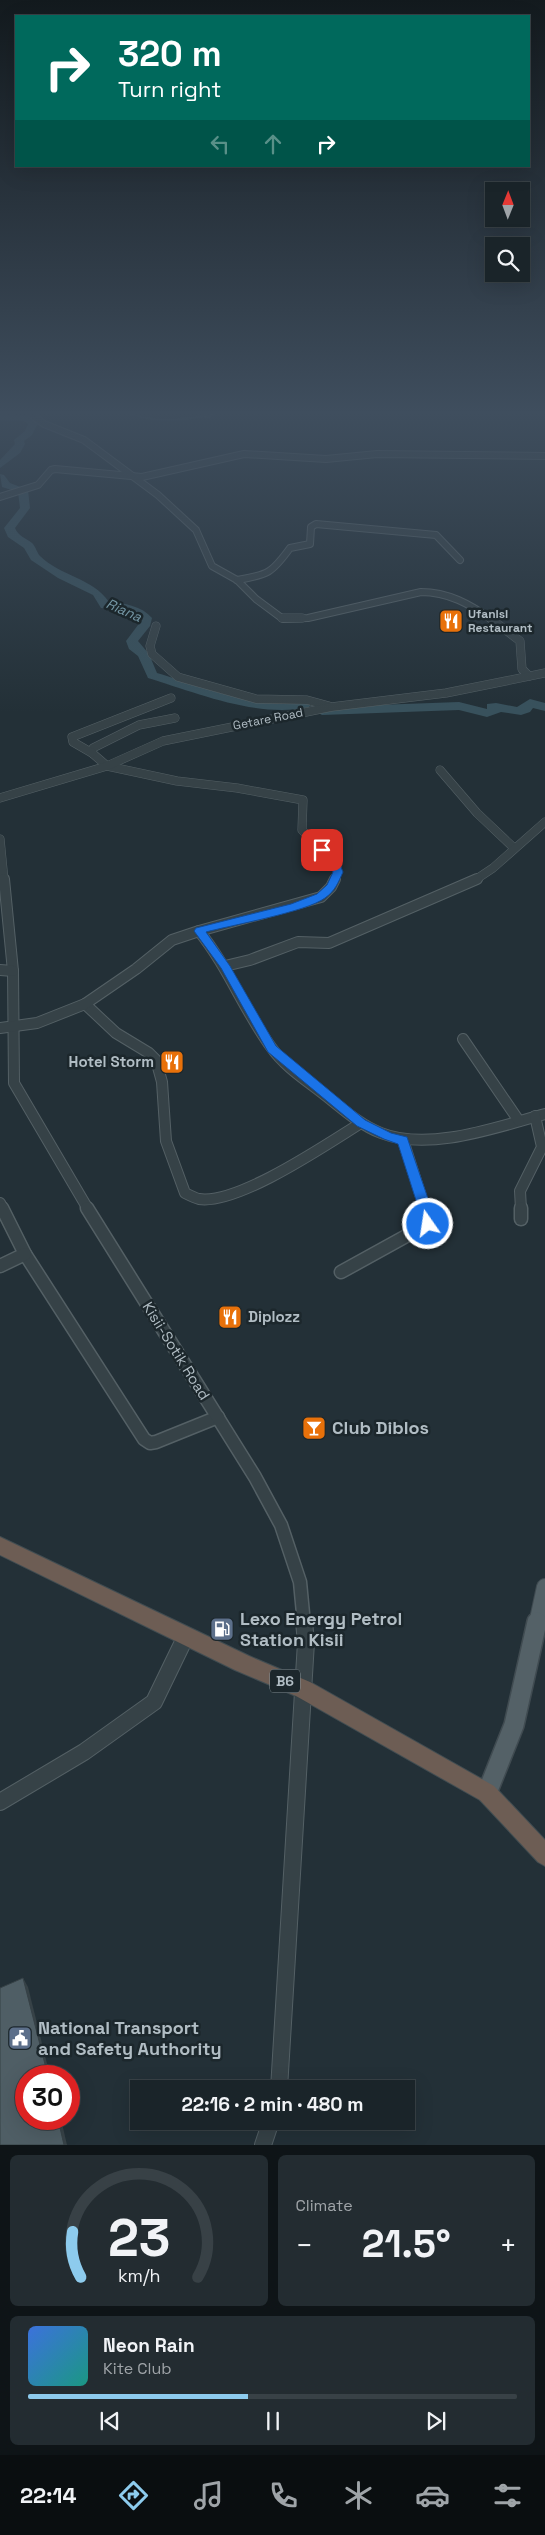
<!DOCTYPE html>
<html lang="en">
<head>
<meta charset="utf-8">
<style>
  body { margin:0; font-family:"Space Grotesk",sans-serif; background:#232c31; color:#f1f3f6; height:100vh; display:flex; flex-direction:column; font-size:19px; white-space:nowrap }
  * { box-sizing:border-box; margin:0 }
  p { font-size:16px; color:#9fa4a8 }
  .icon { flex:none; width:28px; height:28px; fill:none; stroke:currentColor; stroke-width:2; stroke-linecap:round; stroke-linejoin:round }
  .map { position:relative; height:2145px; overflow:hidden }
  .side { display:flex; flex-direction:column; gap:10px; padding:10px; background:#0e1417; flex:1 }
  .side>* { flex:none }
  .hud { position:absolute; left:15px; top:15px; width:515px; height:152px; border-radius:0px; box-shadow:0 5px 20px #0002,0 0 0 1px #384146; background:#00695c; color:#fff; overflow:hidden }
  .needle { width:32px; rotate:1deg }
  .fabs { position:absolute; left:485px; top:182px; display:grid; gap:10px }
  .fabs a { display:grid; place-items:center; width:45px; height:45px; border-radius:0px; background:#1a2429; box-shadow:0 5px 20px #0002,0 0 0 1px #384146; font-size:25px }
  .speed { position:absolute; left:15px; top:2065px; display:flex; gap:10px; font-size:25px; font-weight:700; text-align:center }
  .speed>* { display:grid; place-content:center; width:65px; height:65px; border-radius:50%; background:#1a2429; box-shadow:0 5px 20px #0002,0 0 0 1px #384146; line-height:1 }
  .speed .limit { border:8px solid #d22; background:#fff; color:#111 }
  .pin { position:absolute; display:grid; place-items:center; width:42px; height:42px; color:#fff; margin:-21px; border-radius:10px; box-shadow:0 2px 8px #0006 }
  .me { position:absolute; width:55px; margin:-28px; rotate:347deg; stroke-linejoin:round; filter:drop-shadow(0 0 4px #0008) }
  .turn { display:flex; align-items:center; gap:18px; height:105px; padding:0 20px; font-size:22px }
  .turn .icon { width:65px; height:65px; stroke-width:2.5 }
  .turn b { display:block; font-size:35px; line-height:42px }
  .lanes { display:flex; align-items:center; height:48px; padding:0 20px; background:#0003; justify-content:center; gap:25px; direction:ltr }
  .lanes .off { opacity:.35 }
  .big { font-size:38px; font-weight:700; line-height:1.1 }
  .side .card { flex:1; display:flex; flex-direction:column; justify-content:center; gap:8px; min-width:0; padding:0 18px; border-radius:8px; background:#232c31 }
  .side .dial { align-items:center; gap:0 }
  .dial svg { height:130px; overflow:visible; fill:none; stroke:#384146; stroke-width:7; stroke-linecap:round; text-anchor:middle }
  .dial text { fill:#f1f3f6; stroke:none }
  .song { display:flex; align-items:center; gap:15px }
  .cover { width:60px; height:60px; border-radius:8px; background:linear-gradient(135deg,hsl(220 70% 55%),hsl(170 70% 35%)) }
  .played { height:5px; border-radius:2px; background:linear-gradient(90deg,#8dcbed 45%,#384146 45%) }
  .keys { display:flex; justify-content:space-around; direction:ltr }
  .heat { display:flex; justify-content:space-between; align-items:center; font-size:28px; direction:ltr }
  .side .tiles { flex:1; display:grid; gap:10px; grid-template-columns:1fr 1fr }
  .card:last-child { grid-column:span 2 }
  .trip { position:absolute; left:130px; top:2080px; width:285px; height:50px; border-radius:0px; background:#1a2429; box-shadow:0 5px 20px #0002,0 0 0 1px #384146; font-weight:700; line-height:50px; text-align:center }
  .menu { display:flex; height:80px; justify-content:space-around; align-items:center; background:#0a0e10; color:#9fa4a8 }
  .menu .icon { width:35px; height:35px }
  .menu .active { color:#8dcbed }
  .menu b { font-size:22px; color:#f1f3f6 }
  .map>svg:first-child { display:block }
</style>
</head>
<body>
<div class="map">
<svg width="545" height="2145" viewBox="0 0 545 2145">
  <rect width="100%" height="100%" fill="#233037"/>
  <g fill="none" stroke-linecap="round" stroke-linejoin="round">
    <g stroke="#38515c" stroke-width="2">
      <polyline points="12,412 12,417"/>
      <path d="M128,412C151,425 197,419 222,412"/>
      <polyline points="16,417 44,412"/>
    </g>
    <g fill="#38515c" fill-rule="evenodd">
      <polygon points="0,414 27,415 38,423 32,435 24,441 25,444 20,453 0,468 0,460 15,444 14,440 25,431 28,424 24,421 0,420"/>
      <path d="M0,474L4,475L10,483L28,490L30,508L15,528C18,536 26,538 32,543C36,547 37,553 40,556C60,576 93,578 109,602C124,603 142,606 152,618L150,626L138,641L149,654L157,673C187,682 236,701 266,701C277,701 303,695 311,704L309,707C259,719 194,692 148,678L138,656L129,649L126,641L138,625L140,619L124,611L101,608L93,595L58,578L31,560L24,548L8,537L4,528L20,508L18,492L2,487Z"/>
      <polygon points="530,699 545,703 545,711 533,708 530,712 521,715 501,712 487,717 459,710 322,715 315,711 322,707 459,702 487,709 487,704 496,703 517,707"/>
    </g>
    <g stroke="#546065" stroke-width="8">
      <g id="minor-far4">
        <path d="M28,412L44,424L84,440L158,495L196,530L212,566L237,580L256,599L283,619L308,618L421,592C448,592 470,604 492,620"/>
        <polyline points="208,412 208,414"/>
        <polyline points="0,497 38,485 51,470 55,469 142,477 244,454 326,459 377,454 545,456"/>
        <path d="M237,580C268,575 272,573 290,548L310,544L311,527L316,524L436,535L460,560"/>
      </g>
    </g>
    <g stroke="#546065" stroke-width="9">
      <g id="minor-far3">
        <polyline points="282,618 302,618"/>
        <polyline points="490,618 520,641 522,669 529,676"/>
        <polyline points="156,626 150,646 152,654 178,677 256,699 307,700 329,706"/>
        <polyline points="175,718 139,725 93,748 92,753 107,766 177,781 237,788 303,800 302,830 337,867 338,872 334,880"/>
        <polyline points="92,753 73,742 72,737 171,698"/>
        <polyline points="440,770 477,813 514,848"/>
        <polyline points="0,798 107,766 163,741 331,707 446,693 545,673"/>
        <polyline points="0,839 4,880"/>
        <polyline points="475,880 493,868 545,822"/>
      </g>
    </g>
    <g stroke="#546065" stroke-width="12">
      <g id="minor-far2">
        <polyline points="4,879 13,971 14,1083 88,1209"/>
        <polyline points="199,931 321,897 331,887 335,879"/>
        <polyline points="225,966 250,960 298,942 329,943 477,879"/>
        <polyline points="0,970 13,971"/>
        <path d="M85,1004L116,1033L149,1053L156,1060L162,1082L166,1141L185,1193C189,1195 195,1198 199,1199C238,1205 327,1144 361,1123"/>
        <path d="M0,1028L37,1023L85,1004L136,969L172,940L199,931C228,967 244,1010 271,1047C285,1067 306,1080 325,1095C343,1109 360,1125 381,1133C429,1152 497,1127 545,1114"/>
        <polyline points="463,1039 519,1121"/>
        <polyline points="403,1140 425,1209"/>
        <polyline points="0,1203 3,1209"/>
        <polyline points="521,1209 520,1191 542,1147 535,1116"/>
      </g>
    </g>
    <g stroke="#546065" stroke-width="15">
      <g id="minor-far1">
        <polyline points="2,1208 25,1254 144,1439 150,1443 156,1442 218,1417"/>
        <polyline points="87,1208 255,1477 281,1525 300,1582 304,1624"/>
        <polyline points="521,1208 521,1219"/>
        <polyline points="0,1266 25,1254"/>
        <polyline points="341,1272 428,1224 425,1208"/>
      </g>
    </g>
    <g stroke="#546065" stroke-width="18">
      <g id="minor">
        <polyline points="0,1802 84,1752 154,1702 186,1636"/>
        <polyline points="279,2089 306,1642 304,1622"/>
        <polyline points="263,2145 271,2121"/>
      </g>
    </g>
    <g stroke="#404b51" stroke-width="18">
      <polyline id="major-far1" points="537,1624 545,1587"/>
    </g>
    <g stroke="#404b51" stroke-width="22">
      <polyline id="major" points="487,1793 514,1725 537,1622"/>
    </g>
    <g stroke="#414d52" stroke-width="2">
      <polygon id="highway" points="0,1537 249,1656 310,1682 494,1786 545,1840 545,1866 538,1862 480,1800 296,1696 235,1670 0,1555"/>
    </g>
    <use href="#minor-far4" stroke="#364247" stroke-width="6"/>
    <use href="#minor-far3" stroke="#364247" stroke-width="8"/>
    <use href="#minor-far2" stroke="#364247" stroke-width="10"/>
    <use href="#minor-far1" stroke="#364247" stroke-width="12"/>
    <use href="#minor" stroke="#364247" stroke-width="16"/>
    <use href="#major-far1" stroke="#546167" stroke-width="16"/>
    <use href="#major" stroke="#546167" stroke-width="19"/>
    <use href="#highway" fill="#6d5d54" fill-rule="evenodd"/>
  </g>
  <g fill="#374247">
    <polygon points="23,1978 28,1987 50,2076 48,2076"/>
    <polygon points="58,2119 61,2119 67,2145 64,2145"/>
  </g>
  <polygon fill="#4f5e65" stroke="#374247" points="23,1978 48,2076 26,2076 26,2119 58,2119 64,2145 0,2145 0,1988"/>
  <linearGradient id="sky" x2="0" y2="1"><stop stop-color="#131a1e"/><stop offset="0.58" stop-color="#3f4e5e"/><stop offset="1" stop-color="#3f4e5e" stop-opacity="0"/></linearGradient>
  <rect width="545" height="712" fill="url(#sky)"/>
  <path fill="#1a73e8" stroke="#114b97" d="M318,847H325L339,862L343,872C338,883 335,891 325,898C306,912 232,925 206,932L230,966L276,1046L365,1120L391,1133L407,1137L435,1219L432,1227L428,1229L422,1224V1219L398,1144L384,1139L357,1126L268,1052L221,968L194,931L196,928L291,904L317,894L327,885L333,872L331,865L318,852Z"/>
  <defs>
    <g id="restaurant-square" transform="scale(1.25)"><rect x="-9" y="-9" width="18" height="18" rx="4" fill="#e8710a" stroke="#1c272c"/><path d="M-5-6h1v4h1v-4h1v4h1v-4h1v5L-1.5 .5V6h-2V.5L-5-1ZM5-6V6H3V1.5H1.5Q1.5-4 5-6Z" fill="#fff"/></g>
    <g id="bar-square" transform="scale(1.25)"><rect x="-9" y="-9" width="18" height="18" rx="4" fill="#e8710a" stroke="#1c272c"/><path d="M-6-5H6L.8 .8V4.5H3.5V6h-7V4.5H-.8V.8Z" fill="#fff"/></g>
    <g id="fuel-square" transform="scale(1.25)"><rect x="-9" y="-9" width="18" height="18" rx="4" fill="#5c6f8a" stroke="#1c272c"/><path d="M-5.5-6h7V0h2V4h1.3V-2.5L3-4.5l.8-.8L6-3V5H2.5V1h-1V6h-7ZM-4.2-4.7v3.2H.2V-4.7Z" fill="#fff"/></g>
    <g id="civic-square" transform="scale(1.25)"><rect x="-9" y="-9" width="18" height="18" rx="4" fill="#5c6f8a" stroke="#1c272c"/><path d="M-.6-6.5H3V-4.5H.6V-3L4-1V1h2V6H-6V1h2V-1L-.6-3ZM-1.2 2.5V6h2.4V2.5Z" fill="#fff"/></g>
  </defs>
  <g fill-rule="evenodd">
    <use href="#restaurant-square" x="451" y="621"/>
    <use href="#restaurant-square" x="172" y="1062"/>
    <use href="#restaurant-square" x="230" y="1317"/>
    <use href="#bar-square" x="314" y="1428"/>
    <use href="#fuel-square" x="222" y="1629"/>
    <use href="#civic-square" x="20" y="2038"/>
  </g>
  <g text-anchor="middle" stroke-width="5" stroke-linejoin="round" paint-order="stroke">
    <g font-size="12" font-weight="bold" fill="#b1bdc4" stroke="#1c272c" text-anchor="start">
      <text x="468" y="618">Ufanisi<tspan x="468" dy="14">Restaurant</tspan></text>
    </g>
    <g font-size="12" fill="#b1bdc4" stroke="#1c272c">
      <text transform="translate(268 719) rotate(-11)" y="4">Getare Road</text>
    </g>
    <g font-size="14" font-style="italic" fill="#7496a4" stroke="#1c272c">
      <text transform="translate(124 610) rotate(24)" y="5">Riana</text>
    </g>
    <rect fill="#1c272c" stroke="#849096" stroke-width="1" x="270" y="1669.5" width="30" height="23" rx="4"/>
    <g font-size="14" font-weight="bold" fill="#b1bdc4">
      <text x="285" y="1686">B6</text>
    </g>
    <g font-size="15" font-weight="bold" fill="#b1bdc4" stroke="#1c272c" text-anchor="end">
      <text x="154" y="1067">Hotel Storm</text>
      <text x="248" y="1322" text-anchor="start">Diplozz</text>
    </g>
    <g font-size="15" fill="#b1bdc4" stroke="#1c272c">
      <text transform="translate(176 1351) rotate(58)" y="5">Kisii-Sotik Road</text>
    </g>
    <g font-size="18" font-weight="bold" fill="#b1bdc4" stroke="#1c272c" text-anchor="start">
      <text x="332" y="1434">Club Diblos</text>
      <text x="240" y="1625">Lexo Energy Petrol<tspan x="240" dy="21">Station Kisii</tspan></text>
      <text x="38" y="2034">National Transport<tspan x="38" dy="21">and Safety Authority</tspan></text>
    </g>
  </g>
</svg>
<div class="fabs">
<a><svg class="needle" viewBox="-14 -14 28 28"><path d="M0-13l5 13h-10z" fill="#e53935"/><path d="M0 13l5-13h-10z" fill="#9fa4a8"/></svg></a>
<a><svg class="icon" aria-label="search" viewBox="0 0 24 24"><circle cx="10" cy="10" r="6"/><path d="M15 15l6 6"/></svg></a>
</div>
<div class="speed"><div class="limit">30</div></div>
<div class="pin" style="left:322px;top:850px;background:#d93025"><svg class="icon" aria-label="arrive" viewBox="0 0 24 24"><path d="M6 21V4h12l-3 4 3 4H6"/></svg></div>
<svg class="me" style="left:428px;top:1224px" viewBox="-20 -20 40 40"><circle r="17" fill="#1a73e8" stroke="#fff" stroke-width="3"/><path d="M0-11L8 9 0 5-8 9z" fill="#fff"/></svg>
<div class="trip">22:16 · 2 min · 480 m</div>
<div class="hud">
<div class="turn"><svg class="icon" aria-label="right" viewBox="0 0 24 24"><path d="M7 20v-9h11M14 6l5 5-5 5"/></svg><div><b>320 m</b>Turn right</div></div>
<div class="lanes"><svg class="icon off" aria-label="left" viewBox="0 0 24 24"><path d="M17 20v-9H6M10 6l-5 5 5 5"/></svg><svg class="icon off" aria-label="ahead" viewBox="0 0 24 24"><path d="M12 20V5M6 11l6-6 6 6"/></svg><svg class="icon" aria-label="right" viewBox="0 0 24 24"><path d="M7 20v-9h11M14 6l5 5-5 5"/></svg></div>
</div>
</div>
<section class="side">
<div class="tiles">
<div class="card dial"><svg viewBox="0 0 100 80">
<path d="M14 69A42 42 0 1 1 86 69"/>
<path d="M14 69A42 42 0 0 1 9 41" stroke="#8dcbed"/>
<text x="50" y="56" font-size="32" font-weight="700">23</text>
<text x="50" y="72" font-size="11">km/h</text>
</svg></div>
<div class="card"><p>Climate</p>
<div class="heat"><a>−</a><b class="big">21.5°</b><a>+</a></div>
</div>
<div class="card">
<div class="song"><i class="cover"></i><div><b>Neon Rain</b><p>Kite Club</p></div></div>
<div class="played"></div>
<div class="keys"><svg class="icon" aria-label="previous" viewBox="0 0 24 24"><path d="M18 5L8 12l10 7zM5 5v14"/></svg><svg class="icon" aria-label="pause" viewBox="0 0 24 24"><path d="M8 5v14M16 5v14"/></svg><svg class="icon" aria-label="next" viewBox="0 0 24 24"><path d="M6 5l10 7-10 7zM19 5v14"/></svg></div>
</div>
</div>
</section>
<nav class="menu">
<b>22:14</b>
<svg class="icon active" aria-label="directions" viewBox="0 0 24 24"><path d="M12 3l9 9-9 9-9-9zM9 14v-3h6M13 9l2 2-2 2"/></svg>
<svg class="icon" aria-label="music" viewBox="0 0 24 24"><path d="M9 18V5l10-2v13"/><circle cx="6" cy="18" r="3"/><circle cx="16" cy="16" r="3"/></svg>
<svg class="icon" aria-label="phone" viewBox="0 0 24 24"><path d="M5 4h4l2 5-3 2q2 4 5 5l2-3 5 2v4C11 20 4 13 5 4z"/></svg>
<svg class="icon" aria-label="climate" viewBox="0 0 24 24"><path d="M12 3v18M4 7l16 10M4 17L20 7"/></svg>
<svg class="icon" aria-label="car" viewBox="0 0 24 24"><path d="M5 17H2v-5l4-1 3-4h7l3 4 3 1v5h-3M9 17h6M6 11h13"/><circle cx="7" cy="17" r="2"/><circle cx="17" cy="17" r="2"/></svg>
<svg class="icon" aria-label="filters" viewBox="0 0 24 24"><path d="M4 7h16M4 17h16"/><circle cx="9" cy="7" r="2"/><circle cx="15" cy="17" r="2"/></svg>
</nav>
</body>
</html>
